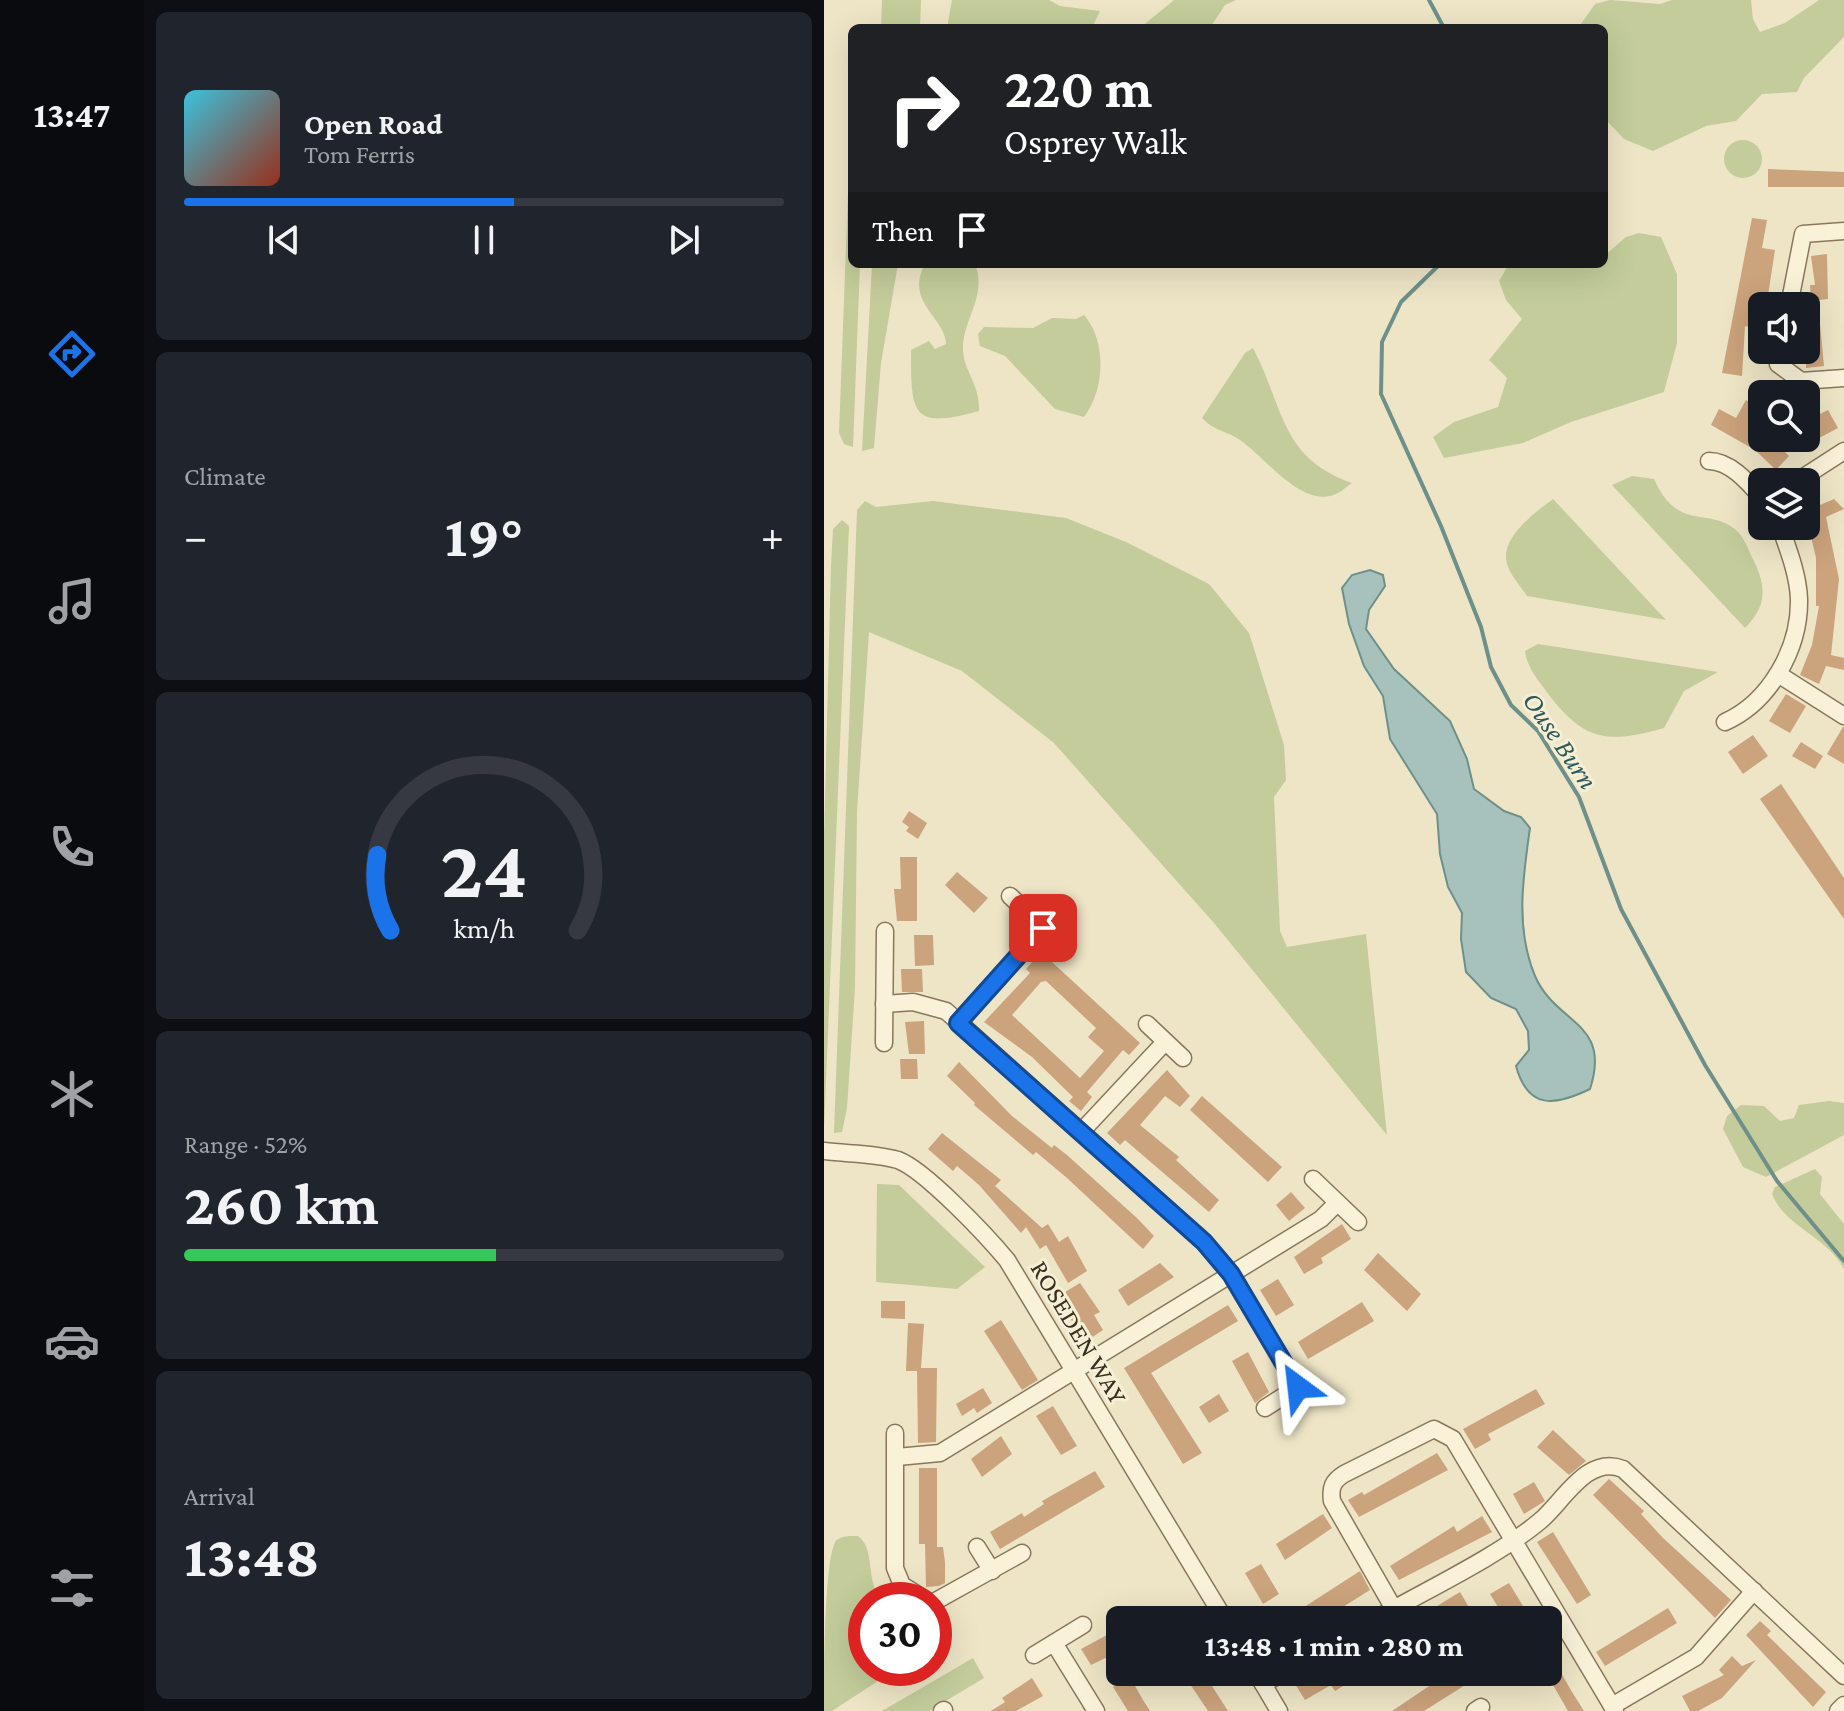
<!DOCTYPE html>
<html lang="en">
<head>
<meta charset="utf-8">
<style>
  body { margin:0; font-family:"Crimson Pro",serif; background:#20242c; color:#f1f3f6; height:100vh; display:flex; flex-direction:column; font-size:30px; white-space:nowrap }
  * { box-sizing:border-box; margin:0 }
  p { font-size:26px; color:#9ea1a6 }
  .icon { flex:none; width:44px; height:44px; fill:none; stroke:currentColor; stroke-width:2; stroke-linecap:round; stroke-linejoin:round }
  .map { position:relative; flex:1; overflow:hidden }
  .panel { display:flex; flex-direction:column; gap:12px; padding:12px; background:#0d0f14; width:680px }
  .panel>* { flex:none }
  .guide { position:absolute; left:24px; top:24px; width:760px; height:244px; border-radius:12px; box-shadow:0 8px 32px #0002; background:#202124; color:#fff; overflow:hidden }
  .controls { position:absolute; left:924px; top:292px; display:grid; gap:16px }
  .controls a { display:grid; place-items:center; width:72px; height:72px; border-radius:12px; background:#171b24; box-shadow:0 8px 32px #0002; font-size:40px }
  .speed { position:absolute; left:24px; top:1582px; display:flex; gap:16px; font-size:40px; font-weight:700; text-align:center }
  .speed>* { display:grid; place-content:center; width:104px; height:104px; border-radius:50%; background:#171b24; box-shadow:0 8px 32px #0002; line-height:1 }
  .speed .limit { border:12px solid #d22; background:#fff; color:#111 }
  .pin { position:absolute; display:grid; place-items:center; width:68px; height:68px; color:#fff; margin:-34px; border-radius:16px; box-shadow:0 4px 12px #0006 }
  .me { position:absolute; width:88px; margin:-44px; rotate:330deg; stroke-linejoin:round; filter:drop-shadow(0 0 6px #0008) }
  .turn { display:flex; align-items:center; gap:28px; height:168px; padding:0 24px; font-size:36px }
  .turn .icon { width:104px; height:104px; stroke-width:2.5 }
  .turn b { display:block; font-size:56px; line-height:68px }
  .then { display:flex; align-items:center; height:76px; padding:0 24px; background:#0003; gap:16px; font-size:30px }
  .big { font-size:60px; font-weight:700; line-height:1.1 }
  .panel .card { flex:1; display:flex; flex-direction:column; justify-content:center; gap:12px; min-width:0; padding:0 28px; border-radius:12px; background:#20242c }
  .panel .dial { align-items:center; gap:0 }
  .dial svg { height:208px; overflow:visible; fill:none; stroke:#363941; stroke-width:7; stroke-linecap:round; text-anchor:middle }
  .dial text { fill:#f1f3f6; stroke:none }
  .song { display:flex; align-items:center; gap:24px }
  .cover { width:96px; height:96px; border-radius:12px; background:linear-gradient(135deg,hsl(190 70% 55%),hsl(10 70% 35%)) }
  .played { height:8px; border-radius:4px; background:linear-gradient(90deg,#1a73e8 55%,#363941 55%) }
  .keys { display:flex; justify-content:space-around; direction:ltr }
  .heat { display:flex; justify-content:space-between; align-items:center; font-size:44px; direction:ltr }
  .charge { height:12px; border-radius:6px; background:linear-gradient(90deg,#34c759 52%,#363941 0) }
  .trip { position:absolute; left:282px; top:1606px; width:456px; height:80px; border-radius:12px; background:#171b24; box-shadow:0 8px 32px #0002; font-weight:700; line-height:80px; text-align:center }
  main { display:flex; flex:1; min-height:0 }
  .menu { display:flex; flex-direction:column; width:144px; justify-content:space-around; align-items:center; background:#090b0e; color:#9ea1a6 }
  .menu .icon { width:56px; height:56px }
  .menu .active { color:#1a73e8 }
  .menu b { font-size:36px; color:#f1f3f6 }
  .map>svg:first-child { display:block }
</style>
</head>
<body>
<main>
<nav class="menu">
<b>13:47</b>
<svg class="icon active" aria-label="directions" viewBox="0 0 24 24"><path d="M12 3l9 9-9 9-9-9zM9 14v-3h6M13 9l2 2-2 2"/></svg>
<svg class="icon" aria-label="music" viewBox="0 0 24 24"><path d="M9 18V5l10-2v13"/><circle cx="6" cy="18" r="3"/><circle cx="16" cy="16" r="3"/></svg>
<svg class="icon" aria-label="phone" viewBox="0 0 24 24"><path d="M5 4h4l2 5-3 2q2 4 5 5l2-3 5 2v4C11 20 4 13 5 4z"/></svg>
<svg class="icon" aria-label="climate" viewBox="0 0 24 24"><path d="M12 3v18M4 7l16 10M4 17L20 7"/></svg>
<svg class="icon" aria-label="car" viewBox="0 0 24 24"><path d="M5 17H2v-5l4-1 3-4h7l3 4 3 1v5h-3M9 17h6M6 11h13"/><circle cx="7" cy="17" r="2"/><circle cx="17" cy="17" r="2"/></svg>
<svg class="icon" aria-label="filters" viewBox="0 0 24 24"><path d="M4 7h16M4 17h16"/><circle cx="9" cy="7" r="2"/><circle cx="15" cy="17" r="2"/></svg>
</nav>
<section class="panel">
<div class="card">
<div class="song"><i class="cover"></i><div><b>Open Road</b><p>Tom Ferris</p></div></div>
<div class="played"></div>
<div class="keys"><svg class="icon" aria-label="previous" viewBox="0 0 24 24"><path d="M18 5L8 12l10 7zM5 5v14"/></svg><svg class="icon" aria-label="pause" viewBox="0 0 24 24"><path d="M8 5v14M16 5v14"/></svg><svg class="icon" aria-label="next" viewBox="0 0 24 24"><path d="M6 5l10 7-10 7zM19 5v14"/></svg></div>
</div>
<div class="card"><p>Climate</p>
<div class="heat"><a>−</a><b class="big">19°</b><a>+</a></div>
</div>
<div class="card dial"><svg viewBox="0 0 100 80">
<path d="M14 69A42 42 0 1 1 86 69"/>
<path d="M14 69A42 42 0 0 1 9 40" stroke="#1a73e8"/>
<text x="50" y="56" font-size="32" font-weight="700">24</text>
<text x="50" y="72" font-size="11">km/h</text>
</svg></div>
<div class="card"><p>Range · 52%</p><b class="big">260 km</b><div class="charge"></div></div>
<div class="card"><p>Arrival</p><b class="big">13:48</b></div>
</section>
<div class="map">
<svg width="1020" height="1711" viewBox="0 0 1020 1711">
  <rect width="100%" height="100%" fill="#eee5c6"/>
  <g fill="#c3cc9a">
    <polygon points="58,0 97,0 96,28 57,28"/>
    <polygon points="128,0 225,0 236,6 276,11 268,28 123,28"/>
    <polygon points="350,0 412,0 401,5 386,28 316,28"/>
    <polygon points="786,0 836,4 848,0 927,0 929,19 936,32 961,23 995,0 1020,0 1020,37 980,78 973,92 938,94 912,121 882,126 829,151 800,139 780,118 780,28 754,28 771,4"/>
    <polygon points="28,87 28,264 36,264 29,447 20,444 15,433"/>
    <circle cx="919" cy="159" r="19"/>
    <polygon points="815,233 837,237 853,274 853,343 840,392 747,422 699,443 620,458 609,437 630,422 674,407 683,378 665,360 698,319 682,300 675,281 685,264 780,264 780,256 802,237"/>
    <polygon points="48,264 74,264 57,363 50,448 38,451"/>
    <path d="M101,264H151C164,297 138,319 139,350C140,372 156,384 155,411C87,430 87,414 87,350L105,341L111,349L122,344C122,318 80,302 101,264Z"/>
    <path d="M260,315C283,341 281,390 260,417L231,409L181,356L156,346L154,334L160,327L209,328L228,318L252,319Z"/>
    <path d="M429,348C460,407 456,458 528,483C522,487 514,495 506,496C473,503 439,455 416,440C403,431 390,431 378,418L421,353Z"/>
    <path d="M808,476L830,479C855,535 887,504 915,533C920,539 924,548 927,555C942,584 945,604 921,628L788,485Z"/>
    <path d="M729,499L842,620L703,596C697,587 689,578 685,569C671,541 709,514 729,499Z"/>
    <polygon points="41,501 52,507 109,501 242,518 302,542 385,584 425,633 460,745 462,780 450,797 456,931 463,947 542,934 563,1135 390,923 230,743 138,671 45,632 33,812 31,988 23,1108 18,1132 10,1133 33,510"/>
    <polygon points="18,520 25,526 0,1129 0,838 7,566 9,529"/>
    <path d="M714,644L894,672L860,691L840,728C785,743 762,743 725,695C715,681 703,668 701,651Z"/>
    <polygon points="1005,1101 1020,1103 1020,1135 942,1177 919,1167 899,1129 903,1116 917,1105 940,1106 956,1121 970,1118 975,1105"/>
    <path d="M991,1169L998,1177L996,1194L1020,1224V1269C1003,1236 961,1227 948,1194L951,1187Z"/>
    <polygon points="53,1184 75,1185 161,1267 133,1289 52,1282"/>
    <path d="M34,1536C52,1549 41,1580 57,1600H42V1668H74L8,1711H0C0,1676 0,1565 11,1542C16,1535 27,1536 34,1536Z"/>
    <polygon points="149,1658 160,1678 105,1711 58,1711"/>
  </g>
  <path fill="#a7c2bc" stroke="#6e908a" stroke-width="2" d="M546,570L559,575L561,586L545,610L542,629L570,669L626,721L643,759L650,789L680,811L697,817L706,828C699,877 691,928 711,976C732,1025 788,1021 766,1089C731,1106 704,1110 692,1066L705,1050L704,1031L692,1009L667,998L642,972L637,939L638,913L624,887L616,854L613,814L566,739L559,696L540,666L525,624L518,588L528,575Z"/>
  <g fill="none" stroke-linecap="round" stroke-linejoin="round">
    <g stroke="#6e908a" stroke-width="4">
      <polyline points="605,0 620,28"/>
      <polyline points="616,264 577,302 558,342 557,394 617,526 657,627 667,667 687,705 714,731 755,797 797,909 881,1065 953,1181 1020,1261"/>
    </g>
  </g>
  <g fill="#cba37c" fill-rule="evenodd">
    <polygon points="944,169 1020,172 1020,187 944,187"/>
    <polygon points="928,218 943,220 938,248 951,250 943,302 929,299 925,327 921,326 918,376 898,373"/>
    <polygon points="1003,254 1004,299 987,301 986,285 991,285 987,256"/>
    <polygon points="994,302 1000,366 982,368 982,303"/>
    <polygon points="922,400 935,408 926,424 938,433 938,438 947,438 965,456 952,470 931,450 887,425 895,409 912,418"/>
    <polygon points="1004,410 1014,428 982,445 982,421"/>
    <polygon points="985,486 996,505 1010,499 1020,509 1002,517 1015,579 1007,655 1020,658 1020,670 1002,666 995,684 976,675 988,645 995,606 992,606 992,558 982,515 982,489"/>
    <polygon points="962,694 982,706 966,733 945,721"/>
    <polygon points="1019,727 1020,727 1020,764 1003,754"/>
    <polygon points="929,735 944,756 919,774 904,752"/>
    <polygon points="977,742 999,756 991,769 968,756"/>
    <polygon points="957,784 1020,878 1020,919 936,799"/>
    <polygon points="85,811 103,823 94,839 82,831 85,827 78,822"/>
    <polygon points="76,857 93,857 93,921 73,921 70,889 77,889"/>
    <polygon points="133,872 164,898 150,913 121,885"/>
    <polygon points="90,935 109,935 110,965 91,966"/>
    <path d="M217,952L316,1043L305,1055L299,1050L263,1092L268,1097L257,1111L245,1101L249,1097L208,1057L160,1022L206,973L202,969ZM222,981L272,1028L264,1037L280,1051L256,1078L188,1015L217,982Z"/>
    <polygon points="77,969 98,969 99,992 78,992"/>
    <polygon points="100,1021 101,1054 85,1054 81,1022"/>
    <polygon points="76,1059 93,1059 94,1079 77,1079"/>
    <polygon points="135,1062 188,1116 228,1148 230,1145 243,1155 314,1219 330,1236 319,1249 243,1178 212,1152 209,1155 150,1105 151,1103 123,1076"/>
    <polygon points="343,1070 366,1096 356,1107 341,1096 316,1125 355,1157 352,1160 395,1200 385,1212 301,1140 296,1145 283,1133"/>
    <polygon points="378,1096 458,1167 444,1182 366,1110"/>
    <polygon points="118,1133 177,1180 171,1186 218,1228 224,1224 235,1242 244,1236 263,1271 244,1283 222,1245 216,1249 202,1227 197,1233 155,1185 133,1166 129,1171 104,1149"/>
    <polygon points="467,1192 481,1208 465,1221 452,1205"/>
    <polygon points="518,1224 527,1239 497,1258 499,1263 480,1274 470,1257"/>
    <polygon points="554,1253 597,1294 583,1311 540,1270"/>
    <polygon points="336,1263 350,1277 304,1306 294,1290"/>
    <polygon points="454,1279 470,1305 452,1316 436,1290"/>
    <polygon points="256,1283 276,1312 270,1315 279,1330 261,1342 243,1313 251,1308 241,1292"/>
    <polygon points="57,1301 81,1301 81,1319 57,1318"/>
    <polygon points="538,1302 550,1321 484,1359 474,1342"/>
    <polygon points="404,1305 414,1321 327,1373 378,1453 359,1464 300,1368"/>
    <polygon points="177,1320 214,1380 198,1390 160,1331"/>
    <polygon points="84,1323 100,1324 97,1368 113,1368 112,1442 94,1443 93,1371 82,1371"/>
    <polygon points="424,1352 445,1392 431,1403 408,1361"/>
    <polygon points="159,1388 168,1403 153,1413 150,1408 138,1416 132,1404"/>
    <polygon points="712,1389 721,1404 664,1434 667,1440 651,1449 639,1429"/>
    <polygon points="395,1394 405,1411 385,1423 375,1407"/>
    <polygon points="229,1406 253,1446 237,1455 212,1416"/>
    <polygon points="729,1430 762,1461 745,1475 713,1447"/>
    <polygon points="177,1436 188,1454 158,1477 147,1459"/>
    <polygon points="613,1453 624,1470 535,1517 524,1500 538,1492 540,1495"/>
    <polygon points="95,1468 113,1468 113,1547 119,1547 121,1562 121,1583 115,1586 102,1587 101,1544 95,1544"/>
    <polygon points="271,1471 281,1487 176,1549 166,1532 198,1513 200,1517 220,1504 218,1501"/>
    <polygon points="785,1479 820,1511 817,1514 839,1538 907,1600 891,1618 769,1495"/>
    <polygon points="710,1482 721,1501 700,1514 689,1494"/>
    <polygon points="499,1514 508,1528 461,1560 452,1544"/>
    <polygon points="658,1516 668,1532 575,1580 566,1566 630,1526 633,1532"/>
    <polygon points="729,1532 767,1595 753,1604 713,1542"/>
    <polygon points="437,1564 455,1594 439,1604 421,1573"/>
    <polygon points="536,1571 546,1590 498,1620 460,1620"/>
    <polygon points="685,1583 699,1606 691,1611 697,1620 682,1620 666,1594"/>
    <polygon points="636,1592 647,1611 633,1620 590,1620"/>
    <polygon points="844,1608 853,1623 781,1666 772,1652"/>
    <polygon points="936,1621 947,1631 943,1635 1002,1692 989,1707 922,1635"/>
    <polygon points="296,1628 296,1651 267,1665 257,1649"/>
    <polygon points="908,1656 918,1666 932,1660 898,1698 874,1711 866,1711 858,1696 900,1675 895,1670"/>
    <polygon points="736,1671 748,1692 760,1711 744,1711 725,1678"/>
    <polygon points="358,1672 379,1672 404,1711 384,1711"/>
    <polygon points="499,1672 542,1672 511,1691 507,1685 481,1700 471,1684 488,1674 491,1679"/>
    <polygon points="626,1672 662,1672 600,1711 568,1711"/>
    <polygon points="306,1677 319,1700 326,1711 304,1711 289,1687"/>
    <polygon points="208,1678 219,1696 192,1711 167,1711 181,1702 178,1698"/>
  </g>
  <g fill="none" stroke-linecap="round" stroke-linejoin="round">
    <g stroke="#89775c" stroke-width="19">
      <g id="minor">
        <polyline points="965,306 979,234 1020,231"/>
        <polyline points="956,350 954,364 977,381 1020,378"/>
        <path d="M885,461C906,461 924,482 938,498"/>
        <polyline points="972,482 1020,451"/>
        <polyline points="954,674 1020,716"/>
        <path d="M901,722C946,702 976,648 975,599C974,574 964,549 956,526"/>
        <polyline points="186,896 237,944"/>
        <polyline points="60,1004 89,1002 122,1011 380,1242 407,1274 474,1387 441,1408"/>
        <polyline points="134,1023 219,928"/>
        <polyline points="323,1024 359,1058"/>
        <polyline points="60,1043 61,931"/>
        <polyline points="257,1132 341,1042"/>
        <path d="M0,1151C23,1154 51,1153 74,1160C101,1170 163,1236 183,1260L401,1620"/>
        <polyline points="489,1179 534,1222"/>
        <polyline points="71,1433 71,1568 78,1585 102,1600"/>
        <polyline points="73,1457 116,1453 497,1219 513,1203"/>
        <polyline points="153,1547 168,1571"/>
        <polyline points="110,1602 198,1553"/>
        <path d="M570,1609L508,1501C506,1487 509,1481 520,1474L610,1429L629,1439L791,1711"/>
        <path d="M550,1620C600,1591 673,1557 716,1521C739,1502 763,1454 799,1469L1020,1676"/>
        <polyline points="230,1643 272,1711"/>
        <polyline points="210,1655 259,1625"/>
        <polyline points="432,1672 455,1711"/>
        <polyline points="439,1684 460,1672"/>
        <polyline points="788,1706 872,1657 930,1591"/>
        <polyline points="118,1711 120,1710"/>
        <polyline points="651,1711 657,1707"/>
        <polyline points="1014,1711 1020,1705"/>
      </g>
    </g>
    <use href="#minor" stroke="#f9f2d9" stroke-width="16"/>
  </g>
  <g fill="none" stroke-linecap="round" stroke-linejoin="round">
    <g stroke="#114b97" stroke-width="20">
      <polyline id="route" points="219,928 134,1023 380,1242 407,1274 474,1387"/>
    </g>
    <use href="#route" stroke="#1a73e8" stroke-width="14"/>
  </g>
  <g text-anchor="middle" stroke-width="6" stroke-linejoin="round" paint-order="stroke">
    <g font-size="26" fill="#3a2e1f" stroke="#f5efd6">
      <text transform="translate(255 1332) rotate(59)" y="9">ROSEDEN WAY</text>
    </g>
    <g font-size="28" font-style="italic" fill="#2f5959" stroke="#f5efd6">
      <text transform="translate(737 740) rotate(56)" y="10">Ouse Burn</text>
    </g>
  </g>
</svg>
<div class="controls">
<a><svg class="icon" aria-label="sound" viewBox="0 0 24 24"><path d="M4 9h4l5-4v14l-5-4H4zM17 9q2 3 0 6"/></svg></a>
<a><svg class="icon" aria-label="search" viewBox="0 0 24 24"><circle cx="10" cy="10" r="6"/><path d="M15 15l6 6"/></svg></a>
<a><svg class="icon" aria-label="layers" viewBox="0 0 24 24"><path d="M12 4l9 5-9 5-9-5zM3 14l9 5 9-5"/></svg></a>
</div>
<div class="speed"><div class="limit">30</div></div>
<div class="pin" style="left:219px;top:928px;background:#d93025"><svg class="icon" aria-label="arrive" viewBox="0 0 24 24"><path d="M6 21V4h12l-3 4 3 4H6"/></svg></div>
<svg class="me" style="left:474px;top:1387px" viewBox="-20 -20 40 40"><path d="M0-17L14 15 0 8-14 15z" fill="#1a73e8" stroke="#fff" stroke-width="4"/></svg>
<div class="trip">13:48 · 1 min · 280 m</div>
<div class="guide">
<div class="turn"><svg class="icon" aria-label="right" viewBox="0 0 24 24"><path d="M7 20v-9h11M14 6l5 5-5 5"/></svg><div><b>220 m</b>Osprey Walk</div></div>
<div class="then">Then<svg class="icon" aria-label="arrive" viewBox="0 0 24 24"><path d="M6 21V4h12l-3 4 3 4H6"/></svg></div>
</div>
</div>
</main>
</body>
</html>
